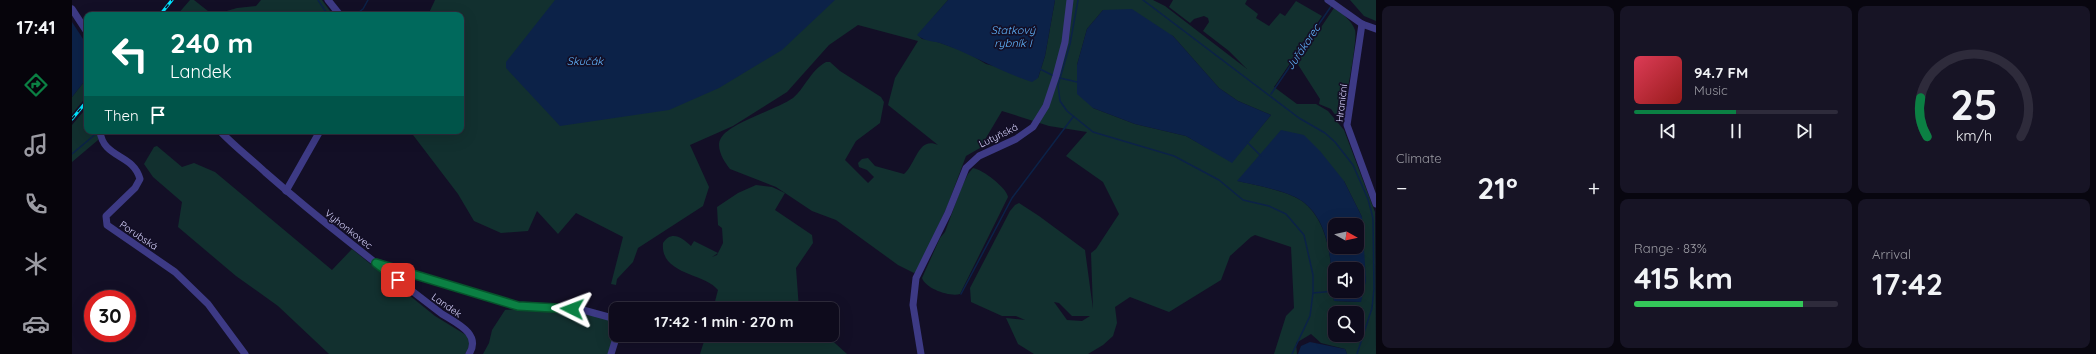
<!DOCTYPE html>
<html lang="en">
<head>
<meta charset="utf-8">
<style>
  body { margin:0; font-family:Quicksand,sans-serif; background:#171425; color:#f1f3f6; height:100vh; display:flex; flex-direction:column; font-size:15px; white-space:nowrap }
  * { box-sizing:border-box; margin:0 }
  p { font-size:13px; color:#9b9ba3 }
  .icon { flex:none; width:22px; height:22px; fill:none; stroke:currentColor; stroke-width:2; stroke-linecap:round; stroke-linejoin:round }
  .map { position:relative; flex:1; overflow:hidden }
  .drawer { display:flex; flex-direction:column; gap:6px; padding:6px; background:#08060f; width:720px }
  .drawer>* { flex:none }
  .banner { position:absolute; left:12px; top:12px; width:380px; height:122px; border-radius:8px; box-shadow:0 4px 16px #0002,0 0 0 1px #2e2b3b; background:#00695c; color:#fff; overflow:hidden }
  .needle { width:26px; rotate:98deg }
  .fabs { position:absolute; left:1256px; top:218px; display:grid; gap:8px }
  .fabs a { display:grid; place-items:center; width:36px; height:36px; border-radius:8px; background:#0e0b1c; box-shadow:0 4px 16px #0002,0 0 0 1px #2e2b3b; font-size:20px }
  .speed { position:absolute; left:12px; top:290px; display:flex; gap:8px; font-size:20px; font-weight:700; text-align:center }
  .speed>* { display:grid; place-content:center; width:52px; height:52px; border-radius:50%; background:#0e0b1c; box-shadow:0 4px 16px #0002,0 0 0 1px #2e2b3b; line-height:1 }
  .speed .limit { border:6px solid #d22; background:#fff; color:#111 }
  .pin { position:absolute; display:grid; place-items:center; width:34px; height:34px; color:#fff; margin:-17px; border-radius:8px; box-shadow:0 2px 6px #0006 }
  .me { position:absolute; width:44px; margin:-22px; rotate:273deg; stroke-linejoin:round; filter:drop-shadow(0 0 3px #0008) }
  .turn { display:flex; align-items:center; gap:14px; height:84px; padding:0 20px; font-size:18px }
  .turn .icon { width:52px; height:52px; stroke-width:2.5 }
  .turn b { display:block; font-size:28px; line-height:34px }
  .then { display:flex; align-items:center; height:38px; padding:0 20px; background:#0003; gap:8px; font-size:15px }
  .big { font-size:30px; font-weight:800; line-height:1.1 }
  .drawer .card { flex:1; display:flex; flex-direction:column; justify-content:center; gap:6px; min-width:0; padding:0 14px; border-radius:8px; background:#171425 }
  .drawer .dial { align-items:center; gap:0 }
  .dial svg { height:104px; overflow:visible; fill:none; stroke:#2e2b3b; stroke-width:7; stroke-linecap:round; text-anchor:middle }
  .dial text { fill:#f1f3f6; stroke:none }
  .song { display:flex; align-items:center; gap:12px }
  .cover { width:48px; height:48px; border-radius:6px; background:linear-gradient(135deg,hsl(350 70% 55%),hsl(0 70% 35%)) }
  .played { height:4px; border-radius:2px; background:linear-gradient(90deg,#0b8043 50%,#2e2b3b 50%) }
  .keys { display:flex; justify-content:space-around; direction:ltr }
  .heat { display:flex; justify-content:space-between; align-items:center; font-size:22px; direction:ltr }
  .charge { height:6px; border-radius:3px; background:linear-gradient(90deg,#34c759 83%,#2e2b3b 0) }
  .drawer .tiles { flex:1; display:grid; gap:6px; grid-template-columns:repeat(3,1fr) }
  .card:first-child { grid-row:span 2 }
  .trip { position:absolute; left:537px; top:302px; width:230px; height:40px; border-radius:8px; background:#0e0b1c; box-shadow:0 4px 16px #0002,0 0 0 1px #2e2b3b; font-weight:800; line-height:40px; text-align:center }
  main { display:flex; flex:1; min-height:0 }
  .dock { display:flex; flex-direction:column; width:72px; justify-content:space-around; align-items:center; background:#06040b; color:#9b9ba3 }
  .dock .icon { width:28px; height:28px }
  .dock .on { color:#0b8043 }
  .dock b { font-size:18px; color:#f1f3f6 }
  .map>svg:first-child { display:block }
</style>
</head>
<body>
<main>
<nav class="dock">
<b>17:41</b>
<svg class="icon on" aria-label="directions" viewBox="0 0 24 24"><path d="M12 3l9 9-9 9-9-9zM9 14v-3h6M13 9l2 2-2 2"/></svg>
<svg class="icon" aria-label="music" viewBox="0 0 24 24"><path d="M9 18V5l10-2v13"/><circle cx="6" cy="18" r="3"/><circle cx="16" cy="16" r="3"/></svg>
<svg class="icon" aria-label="phone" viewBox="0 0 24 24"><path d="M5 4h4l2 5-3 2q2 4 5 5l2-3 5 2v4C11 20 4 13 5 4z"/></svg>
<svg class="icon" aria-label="climate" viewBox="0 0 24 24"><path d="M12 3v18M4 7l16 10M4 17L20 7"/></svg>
<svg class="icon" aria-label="car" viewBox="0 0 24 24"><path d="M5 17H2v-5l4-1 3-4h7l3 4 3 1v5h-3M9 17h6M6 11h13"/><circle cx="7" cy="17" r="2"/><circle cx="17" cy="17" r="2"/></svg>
</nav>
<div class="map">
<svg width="1304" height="354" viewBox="0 0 1304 354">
  <rect width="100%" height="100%" fill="#130f26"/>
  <g fill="#12302f" fill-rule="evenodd">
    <polygon points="118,0 122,0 141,15 165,8 184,6 189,0 250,0 261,15 105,15"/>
    <path d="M363,0H876L846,35L850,39L860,40L894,52L914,64L966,78L973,56L983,0H1081L1093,6L1175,69L1157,51L1131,31L1137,22L1136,18L1132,16L1122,19L1118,23L1097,7L1101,0H1175L1173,4L1186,14L1184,18L1197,26L1208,13L1213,16L1224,1L1250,16L1202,87L1225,104H1244L1256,111L1272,130L1303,212L1304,354H1275L1273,349L1249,343L1239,334L1224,343L1225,354H1202L1214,316L1222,308L1219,247L1183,235L1179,237L1158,256L1149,280L1097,312L1058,297L1043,307L1045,323L1041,336L1031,345L1016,354H962L946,344L934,318L953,320L944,316H930L899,302L898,288L938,211L943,205L947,203L967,216L1013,250L1021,309L1019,253L1024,249L1047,214L1031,182L994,156L1015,132L977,126L930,111L908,148L894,156L875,207L845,271L842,273L826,265L764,220L740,211L704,187L658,169C652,162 643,147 649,138C659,122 704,110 721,98C733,88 738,71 754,62H758L768,71L809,97L812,102L808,123L784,141L773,160L796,183L802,177L795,170L787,167L786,163L790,159L796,158L803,166L832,174C844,164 846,136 866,145L816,105L823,78L846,41L786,25L757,45L715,92L661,126L618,145L637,187L631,206L566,248L561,262L545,279L544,285L539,284L551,237L504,213L486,234L465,211L456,231L429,233L402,221L386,194L338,131H389V15H356ZM1031,10L1101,36L1147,88L1166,101L1199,115L1160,162L1114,136L1063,124L1021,108L1005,65L1015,29ZM1166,181H1272L1290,217L1289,302L1262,301C1259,267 1260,224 1230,201C1216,191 1183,185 1166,181ZM982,302L987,303L1000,316H1018L1010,321L995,320ZM1263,313H1285V335H1263Z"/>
    <polygon points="1278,0 1304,0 1304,21 1292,16"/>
    <path d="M1262,8C1269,12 1280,21 1283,30C1286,39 1273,111 1267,119V113L1264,116L1259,109L1247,104L1248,99L1225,63Z"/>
    <polygon points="15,78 15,96 0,114 0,97"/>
    <polygon points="11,112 15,115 15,131 26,131 26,140 0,162 0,125"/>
    <path d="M85,146L110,167L122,163L143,172L260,270L280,249L363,316L394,335C399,341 397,348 393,354H257L206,306L164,276L106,227L110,202L81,177L72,164L82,147Z"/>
    <path d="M901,168C910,169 935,188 936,197L888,294C878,297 854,289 850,278L868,238L873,232L890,186L896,174Z"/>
    <path d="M684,185L700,187L713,193L703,210L740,235L741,243L724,268L727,309H641L646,290C633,273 588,275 591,243C600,230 610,238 619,246L622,241L646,253L640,257L645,255L651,243L650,228L646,225L645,207L666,193Z"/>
    <path d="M433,310C442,309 492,312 497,315L498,311L519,314L544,322V329L537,354H411L417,343L420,330Z"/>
    <polygon points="634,335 754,335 775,354 628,354"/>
  </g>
  <g fill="#0c2248" fill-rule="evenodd">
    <polygon points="483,0 763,0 710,50 647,88 597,110 488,126 434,68 434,62"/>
    <path d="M876,0H983L973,56L966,78L960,82C928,72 900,54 868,43C860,41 852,41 845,35Z"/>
    <polygon points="1060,9 1101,36 1147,88 1166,101 1199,115 1160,163 1114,136 1063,124 1021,108 1005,94 1005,65 1015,29 1031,10"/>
    <polygon points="0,22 15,45 15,78 0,97"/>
    <path d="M1209,130L1232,135L1248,151L1272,181L1290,217L1294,281L1289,302L1262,301C1259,267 1260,223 1230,201C1216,191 1183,185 1165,181ZM1263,225H1285V247H1263ZM1263,269H1285V291H1263Z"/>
    <polygon points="1238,342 1273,349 1275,354 1226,354 1229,346"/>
  </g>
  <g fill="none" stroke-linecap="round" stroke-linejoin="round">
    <g stroke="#0c2248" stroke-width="1.5">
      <polyline points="246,0 256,15"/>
      <polyline points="1006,0 998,44 986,85 988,101 995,111 1021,132 1102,156 1147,180 1171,200 1197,206 1214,214 1232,235 1241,275 1241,293 1238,316 1220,354"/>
      <polyline points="1071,0 1227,118 1253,133 1263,142 1281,165 1296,199 1301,218 1302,289 1300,308 1285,354"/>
      <polyline points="283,15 291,9 296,0"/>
      <polyline points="968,69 982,76"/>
      <polyline points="988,78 1005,82"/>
      <polyline points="1199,94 1260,5"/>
      <polyline points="1175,142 1189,156"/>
      <polyline points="0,154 26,132"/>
      <polyline points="1241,293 1263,291"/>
      <polyline points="889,294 940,198 1001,117"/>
    </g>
    <g stroke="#3d3a85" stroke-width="7">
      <polyline points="256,0 268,15"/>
      <polyline points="1256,0 1290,24 1304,29"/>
      <polyline points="0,9 15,32"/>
      <polyline points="1290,24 1275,125 1304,204"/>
      <path d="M28,131C31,159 61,153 68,179L63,188L34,216L35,225L103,272L136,304L173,354"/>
      <path d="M148,131C162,146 178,158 193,172C250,222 310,268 370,314C384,323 410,334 397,354"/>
      <polyline points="214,191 248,131"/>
      <polyline points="308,264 446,306 511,310 544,319"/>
      <polyline points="539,354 545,335"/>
      <polyline points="849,354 841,305 844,278 876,213 894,168 907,156 944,139 961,127 974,106 984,76 993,42 998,0"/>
    </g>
    <g stroke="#00e5ff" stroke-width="3">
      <g id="rail">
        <polyline points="88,15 100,0"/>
        <polyline points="0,119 15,101"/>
      </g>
    </g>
    <use href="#rail" stroke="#130f26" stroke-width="1.5" stroke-dasharray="4.5" stroke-linecap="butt"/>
  </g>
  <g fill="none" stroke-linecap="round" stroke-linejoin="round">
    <g stroke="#07532c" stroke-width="10">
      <polyline id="route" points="326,280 304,263 446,306 500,309"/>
    </g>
    <use href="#route" stroke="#0b8043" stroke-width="7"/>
  </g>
  <g text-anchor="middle" stroke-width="3.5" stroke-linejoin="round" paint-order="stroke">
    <g font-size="10" fill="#d9d4ff" stroke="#130f26">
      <text transform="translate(1269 103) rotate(-83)" y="4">Hraniční</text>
      <text transform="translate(926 135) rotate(-26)" y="4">Lutyňská</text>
      <text transform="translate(277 229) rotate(38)" y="4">Vyhonkovec</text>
      <text transform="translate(67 235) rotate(34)" y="4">Porubská</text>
      <text transform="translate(375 305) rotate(35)" y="4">Landek</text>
    </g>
    <g font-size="11" font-style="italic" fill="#62b6ff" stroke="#130f26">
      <text x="941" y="34">Statkový<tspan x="941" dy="13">rybník I</tspan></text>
      <text transform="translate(1231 47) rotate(-56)" y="4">Juřákorec</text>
      <text x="513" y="65">Skučák</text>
    </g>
  </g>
</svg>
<div class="fabs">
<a><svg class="needle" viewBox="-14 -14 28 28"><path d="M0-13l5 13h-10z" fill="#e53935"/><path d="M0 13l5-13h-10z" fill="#9b9ba3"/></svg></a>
<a><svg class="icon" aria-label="sound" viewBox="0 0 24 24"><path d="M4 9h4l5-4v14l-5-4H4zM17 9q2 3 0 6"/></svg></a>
<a><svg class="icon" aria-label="search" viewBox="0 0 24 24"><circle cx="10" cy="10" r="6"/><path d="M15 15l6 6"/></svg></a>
</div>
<div class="speed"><div class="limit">30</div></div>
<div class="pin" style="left:326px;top:280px;background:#d93025"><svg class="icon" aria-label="arrive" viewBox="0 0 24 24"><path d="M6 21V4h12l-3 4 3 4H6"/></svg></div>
<svg class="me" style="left:500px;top:309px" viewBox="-20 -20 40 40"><path d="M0-17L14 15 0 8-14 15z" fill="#0b8043" stroke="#fff" stroke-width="4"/></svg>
<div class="trip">17:42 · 1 min · 270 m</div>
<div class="banner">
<div class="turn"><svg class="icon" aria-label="left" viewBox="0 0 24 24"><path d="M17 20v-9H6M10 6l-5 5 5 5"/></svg><div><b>240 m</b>Landek</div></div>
<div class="then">Then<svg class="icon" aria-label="arrive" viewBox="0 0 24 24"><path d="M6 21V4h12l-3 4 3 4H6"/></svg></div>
</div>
</div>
<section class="drawer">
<div class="tiles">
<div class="card"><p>Climate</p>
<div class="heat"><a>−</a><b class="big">21°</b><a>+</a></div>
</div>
<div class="card">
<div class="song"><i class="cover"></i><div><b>94.7 FM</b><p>Music</p></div></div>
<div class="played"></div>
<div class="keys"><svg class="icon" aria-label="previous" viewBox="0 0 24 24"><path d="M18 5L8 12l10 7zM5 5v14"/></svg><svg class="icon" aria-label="pause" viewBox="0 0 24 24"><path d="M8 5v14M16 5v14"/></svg><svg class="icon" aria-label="next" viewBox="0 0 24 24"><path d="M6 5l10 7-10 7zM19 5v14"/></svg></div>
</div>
<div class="card dial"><svg viewBox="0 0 100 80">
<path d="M14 69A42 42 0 1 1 86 69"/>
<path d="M14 69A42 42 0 0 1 9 39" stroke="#0b8043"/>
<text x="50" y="56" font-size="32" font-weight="700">25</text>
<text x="50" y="72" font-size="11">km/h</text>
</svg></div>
<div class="card"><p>Range · 83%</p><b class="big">415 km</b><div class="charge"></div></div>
<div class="card"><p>Arrival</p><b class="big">17:42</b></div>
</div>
</section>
</main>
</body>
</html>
